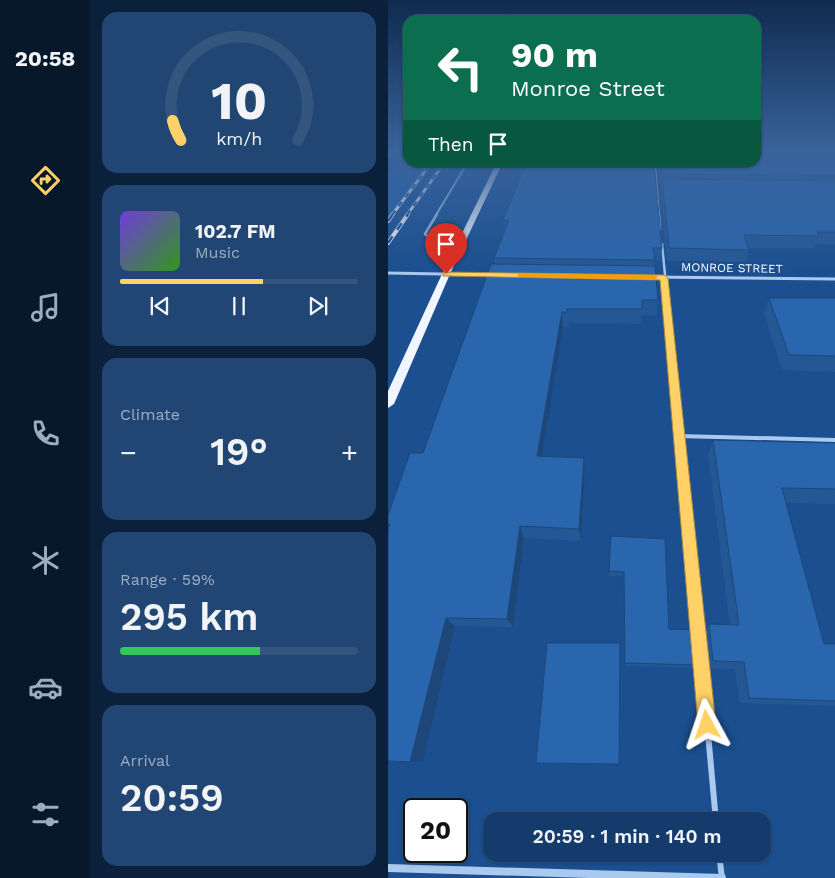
<!DOCTYPE html>
<html lang="en">
<head>
<meta charset="utf-8">
<style>
  body { margin:0; font-family:"Work Sans",sans-serif; background:#214673; color:#f1f3f6; height:100vh; display:flex; flex-direction:column; font-size:19px; white-space:nowrap }
  * { box-sizing:border-box; margin:0 }
  p { font-size:16px; color:#9dadc1 }
  .icon { flex:none; width:28px; height:28px; fill:none; stroke:currentColor; stroke-width:2; stroke-linecap:round; stroke-linejoin:round }
  .map { position:relative; flex:1; overflow:hidden }
  .sheet { display:flex; flex-direction:column; gap:12px; padding:12px; background:#0b203b; width:298px }
  .sheet>* { flex:none }
  .hud { position:absolute; left:15px; top:15px; width:358px; height:152px; border-radius:15px; box-shadow:0 1px 4px #0004,0 0 0 1px #33557e; background:#0b6e4f; color:#fff; overflow:hidden }
  .speed { position:absolute; left:15px; top:798px; display:flex; gap:10px; font-size:25px; font-weight:700; text-align:center }
  .speed>* { display:grid; place-content:center; width:65px; height:65px; border-radius:50%; background:#143b6b; box-shadow:0 1px 4px #0004,0 0 0 1px #33557e; line-height:1 }
  .speed .limit { border:2px solid #111; border-radius:8px; background:#fff; color:#111 }
  .pin { position:absolute; display:grid; place-items:center; width:42px; height:42px; color:#fff; margin:-51px -21px; border-radius:50% 50% 50% 0; rotate:-45deg; box-shadow:0 0 5px #0007 }
  .pin .icon { rotate:45deg }
  .me { position:absolute; width:55px; margin:-28px; rotate:355deg; stroke-linejoin:round; filter:drop-shadow(0 0 4px #0008) }
  .turn { display:flex; align-items:center; gap:18px; height:105px; padding:0 25px; font-size:22px }
  .turn .icon { width:65px; height:65px; stroke-width:2.5 }
  .turn b { display:block; font-size:35px; line-height:42px }
  .then { display:flex; align-items:center; height:48px; padding:0 25px; background:#0003; gap:10px; font-size:19px }
  .big { font-size:38px; font-weight:600; line-height:1.1 }
  .sheet .tile { flex:1; display:flex; flex-direction:column; justify-content:center; gap:8px; min-width:0; padding:0 18px; border-radius:15px; background:#214673 }
  .sheet .dial { align-items:center; gap:0 }
  .dial svg { height:130px; overflow:visible; fill:none; stroke:#33557e; stroke-width:7; stroke-linecap:round; text-anchor:middle }
  .dial text { fill:#f1f3f6; stroke:none }
  .song { display:flex; align-items:center; gap:15px }
  .cover { width:60px; height:60px; border-radius:8px; background:linear-gradient(135deg,hsl(260 70% 55%),hsl(110 70% 35%)) }
  .played { height:5px; border-radius:2px; background:linear-gradient(90deg,#ffd166 60%,#33557e 60%) }
  .keys { display:flex; justify-content:space-around; direction:ltr }
  .heat { display:flex; justify-content:space-between; align-items:center; font-size:28px; direction:ltr }
  .charge { height:8px; border-radius:4px; background:linear-gradient(90deg,#34c759 59%,#33557e 0) }
  .trip { position:absolute; left:95px; top:812px; width:288px; height:50px; border-radius:15px; background:#143b6b; box-shadow:0 1px 4px #0004,0 0 0 1px #33557e; font-weight:600; line-height:50px; text-align:center }
  main { display:flex; flex:1; min-height:0 }
  .tab-bar { display:flex; flex-direction:column; width:90px; justify-content:space-around; align-items:center; background:#08182b; color:#9dadc1 }
  .tab-bar .icon { width:35px; height:35px }
  .tab-bar .on { color:#ffd166 }
  .tab-bar b { font-size:22px; color:#f1f3f6 }
  .map>svg:first-child { display:block }
</style>
</head>
<body>
<main>
<nav class="tab-bar">
<b>20:58</b>
<svg class="icon on" aria-label="directions" viewBox="0 0 24 24"><path d="M12 3l9 9-9 9-9-9zM9 14v-3h6M13 9l2 2-2 2"/></svg>
<svg class="icon" aria-label="music" viewBox="0 0 24 24"><path d="M9 18V5l10-2v13"/><circle cx="6" cy="18" r="3"/><circle cx="16" cy="16" r="3"/></svg>
<svg class="icon" aria-label="phone" viewBox="0 0 24 24"><path d="M5 4h4l2 5-3 2q2 4 5 5l2-3 5 2v4C11 20 4 13 5 4z"/></svg>
<svg class="icon" aria-label="climate" viewBox="0 0 24 24"><path d="M12 3v18M4 7l16 10M4 17L20 7"/></svg>
<svg class="icon" aria-label="car" viewBox="0 0 24 24"><path d="M5 17H2v-5l4-1 3-4h7l3 4 3 1v5h-3M9 17h6M6 11h13"/><circle cx="7" cy="17" r="2"/><circle cx="17" cy="17" r="2"/></svg>
<svg class="icon" aria-label="filters" viewBox="0 0 24 24"><path d="M4 7h16M4 17h16"/><circle cx="9" cy="7" r="2"/><circle cx="15" cy="17" r="2"/></svg>
</nav>
<section class="sheet">
<div class="tile dial"><svg viewBox="0 0 100 80">
<path d="M14 69A42 42 0 1 1 86 69"/>
<path d="M14 69A42 42 0 0 1 9 57" stroke="#ffd166"/>
<text x="50" y="56" font-size="32" font-weight="700">10</text>
<text x="50" y="72" font-size="11">km/h</text>
</svg></div>
<div class="tile">
<div class="song"><i class="cover"></i><div><b>102.7 FM</b><p>Music</p></div></div>
<div class="played"></div>
<div class="keys"><svg class="icon" aria-label="previous" viewBox="0 0 24 24"><path d="M18 5L8 12l10 7zM5 5v14"/></svg><svg class="icon" aria-label="pause" viewBox="0 0 24 24"><path d="M8 5v14M16 5v14"/></svg><svg class="icon" aria-label="next" viewBox="0 0 24 24"><path d="M6 5l10 7-10 7zM19 5v14"/></svg></div>
</div>
<div class="tile"><p>Climate</p>
<div class="heat"><a>−</a><b class="big">19°</b><a>+</a></div>
</div>
<div class="tile"><p>Range · 59%</p><b class="big">295 km</b><div class="charge"></div></div>
<div class="tile"><p>Arrival</p><b class="big">20:59</b></div>
</section>
<div class="map">
<svg width="448" height="878" viewBox="0 0 448 878">
  <rect width="100%" height="100%" fill="#1b4f8f"/>
  <polygon fill="#2461a8" points="19,151 20,162 44,163 0,221 0,174"/>
  <g fill="none" stroke-linecap="round" stroke-linejoin="round">
    <g stroke="#a9c9ee" stroke-width="2">
      <polyline points="267,162 271,215"/>
      <polyline points="48,215 80,162"/>
    </g>
    <g stroke="#a9c9ee" stroke-width="2.5">
      <polyline points="49,214 37,234 48,244 69,250"/>
      <polyline points="271,214 272,230"/>
      <polyline points="274,244 279,295"/>
    </g>
    <polyline stroke="#a9c9ee" stroke-width="3" points="279,294 288,396"/>
    <g stroke="#a9c9ee" stroke-width="4">
      <polyline points="288,395 300,522"/>
      <polyline points="291,436 448,440"/>
    </g>
    <polyline stroke="#a9c9ee" stroke-width="5" points="300,521 315,680"/>
    <g stroke="#a9c9ee" stroke-width="6">
      <polyline points="315,679 328,821"/>
      <polyline points="331,854 334,878"/>
    </g>
    <g stroke="#a9c9ee" stroke-width="3">
      <polyline points="0,273 105,275"/>
      <polyline points="263,277 448,279"/>
    </g>
    <polyline stroke="#a9c9ee" stroke-width="8" points="0,868 334,878"/>
    <g fill="#f0f6ff" fill-rule="evenodd">
      <polygon points="1,151 7,151 0,158"/>
      <polygon points="109,162 115,162 62,274 6,404 0,408 0,391 54,274"/>
    </g>
    <g stroke="#fff" stroke-width="3">
      <g id="rail-far1">
        <polyline points="4,215 44,162"/>
        <polyline points="19,215 57,162"/>
      </g>
    </g>
    <g stroke="#fff" stroke-width="4">
      <g id="rail">
        <polyline points="0,221 5,214"/>
        <polyline points="0,243 20,214"/>
      </g>
    </g>
    <use href="#rail-far1" stroke="#1b4f8f" stroke-width="2" stroke-dasharray="5.5" stroke-linecap="butt"/>
    <use href="#rail" stroke="#1b4f8f" stroke-width="2.5" stroke-dasharray="8" stroke-linecap="butt"/>
  </g>
  <g fill="#245895">
    <polygon points="448,151 448,245 427,244 426,248 360,248 361,250 358,262 279,261 273,191 273,185 272,185 270,162 368,162"/>
    <polygon points="139,162 274,248 273,261 267,260 266,266 270,300 269,315 253,315 253,324 181,323 181,327 175,327 154,456 196,458 197,471 193,541 136,538 125,627 67,626 35,762 0,761 1,528 0,527 0,515 35,453 107,264 106,258 117,231 115,220"/>
    <polygon points="381,298 448,298 448,372 394,370 376,313"/>
    <polygon points="325,440 448,443 448,504 398,503 436,644 448,644 448,706 352,703 347,669 318,668 315,634 321,624 342,625 320,456"/>
    <polygon points="223,536 281,629 312,665 309,668 237,666 236,576 221,576"/>
  </g>
  <g fill="#1d4779">
    <polygon points="174,312 175,327 152,469 149,456"/>
    <polygon points="196,458 197,471 193,541 191,529"/>
    <polygon points="132,526 136,538 125,627 119,619"/>
    <polygon points="58,618 67,626 35,762 22,762"/>
  </g>
  <g fill="#2a66ad" stroke="#1d4779">
    <polygon points="368,151 448,151 448,176 273,174 272,162 368,162"/>
    <polygon points="139,162 266,162 274,248 265,248 267,260 106,258 121,220 115,220"/>
    <polygon points="274,179 448,181 448,232 429,232 431,236 356,235 361,250 281,248"/>
    <polygon points="103,264 267,266 270,300 254,300 254,309 179,309 179,312 174,312 149,456 196,458 191,529 132,526 119,619 58,618 22,762 0,761 0,530 2,524 0,524 0,515 22,453 35,453"/>
    <polygon points="381,298 448,298 448,356 401,355"/>
    <polygon points="325,440 448,443 448,489 394,488 436,644 448,644 448,701 361,698 356,662 325,661 321,624 351,625"/>
    <polygon points="223,536 277,539 281,629 309,630 312,665 237,663 236,572 221,571"/>
    <polygon points="159,643 232,643 231,764 148,763"/>
  </g>
  <linearGradient id="sky" x2="0" y2="1"><stop stop-color="#0f2b4f"/><stop offset="0.55" stop-color="#39639b"/><stop offset="1" stop-color="#39639b" stop-opacity="0"/></linearGradient>
  <rect width="448" height="274" fill="url(#sky)"/>
  <polygon fill="#ffd166" stroke="#a68842" points="55,272 276,275 280,278 328,725 325,731 319,734 313,731 310,725 272,280 58,276 55,276"/>
  <polygon fill="#f59e0b" points="133,273 266,275 270,277 266,280 130,277 130,274"/>
  <g text-anchor="middle" stroke-width="5" stroke-linejoin="round" paint-order="stroke">
    <g font-size="12" fill="#fff" stroke="#1b4f8f">
      <text transform="translate(344 268) rotate(1)" y="4">MONROE STREET</text>
    </g>
  </g>
</svg>
<div class="speed"><div class="limit">20</div></div>
<div class="pin" style="left:58px;top:274px;background:#d93025"><svg class="icon" aria-label="arrive" viewBox="0 0 24 24"><path d="M6 21V4h12l-3 4 3 4H6"/></svg></div>
<svg class="me" style="left:319px;top:725px" viewBox="-20 -20 40 40"><path d="M0-17L14 15 0 8-14 15z" fill="#ffd166" stroke="#fff" stroke-width="4"/></svg>
<div class="trip">20:59 · 1 min · 140 m</div>
<div class="hud">
<div class="turn"><svg class="icon" aria-label="left" viewBox="0 0 24 24"><path d="M17 20v-9H6M10 6l-5 5 5 5"/></svg><div><b>90 m</b>Monroe Street</div></div>
<div class="then">Then<svg class="icon" aria-label="arrive" viewBox="0 0 24 24"><path d="M6 21V4h12l-3 4 3 4H6"/></svg></div>
</div>
</div>
</main>
</body>
</html>
